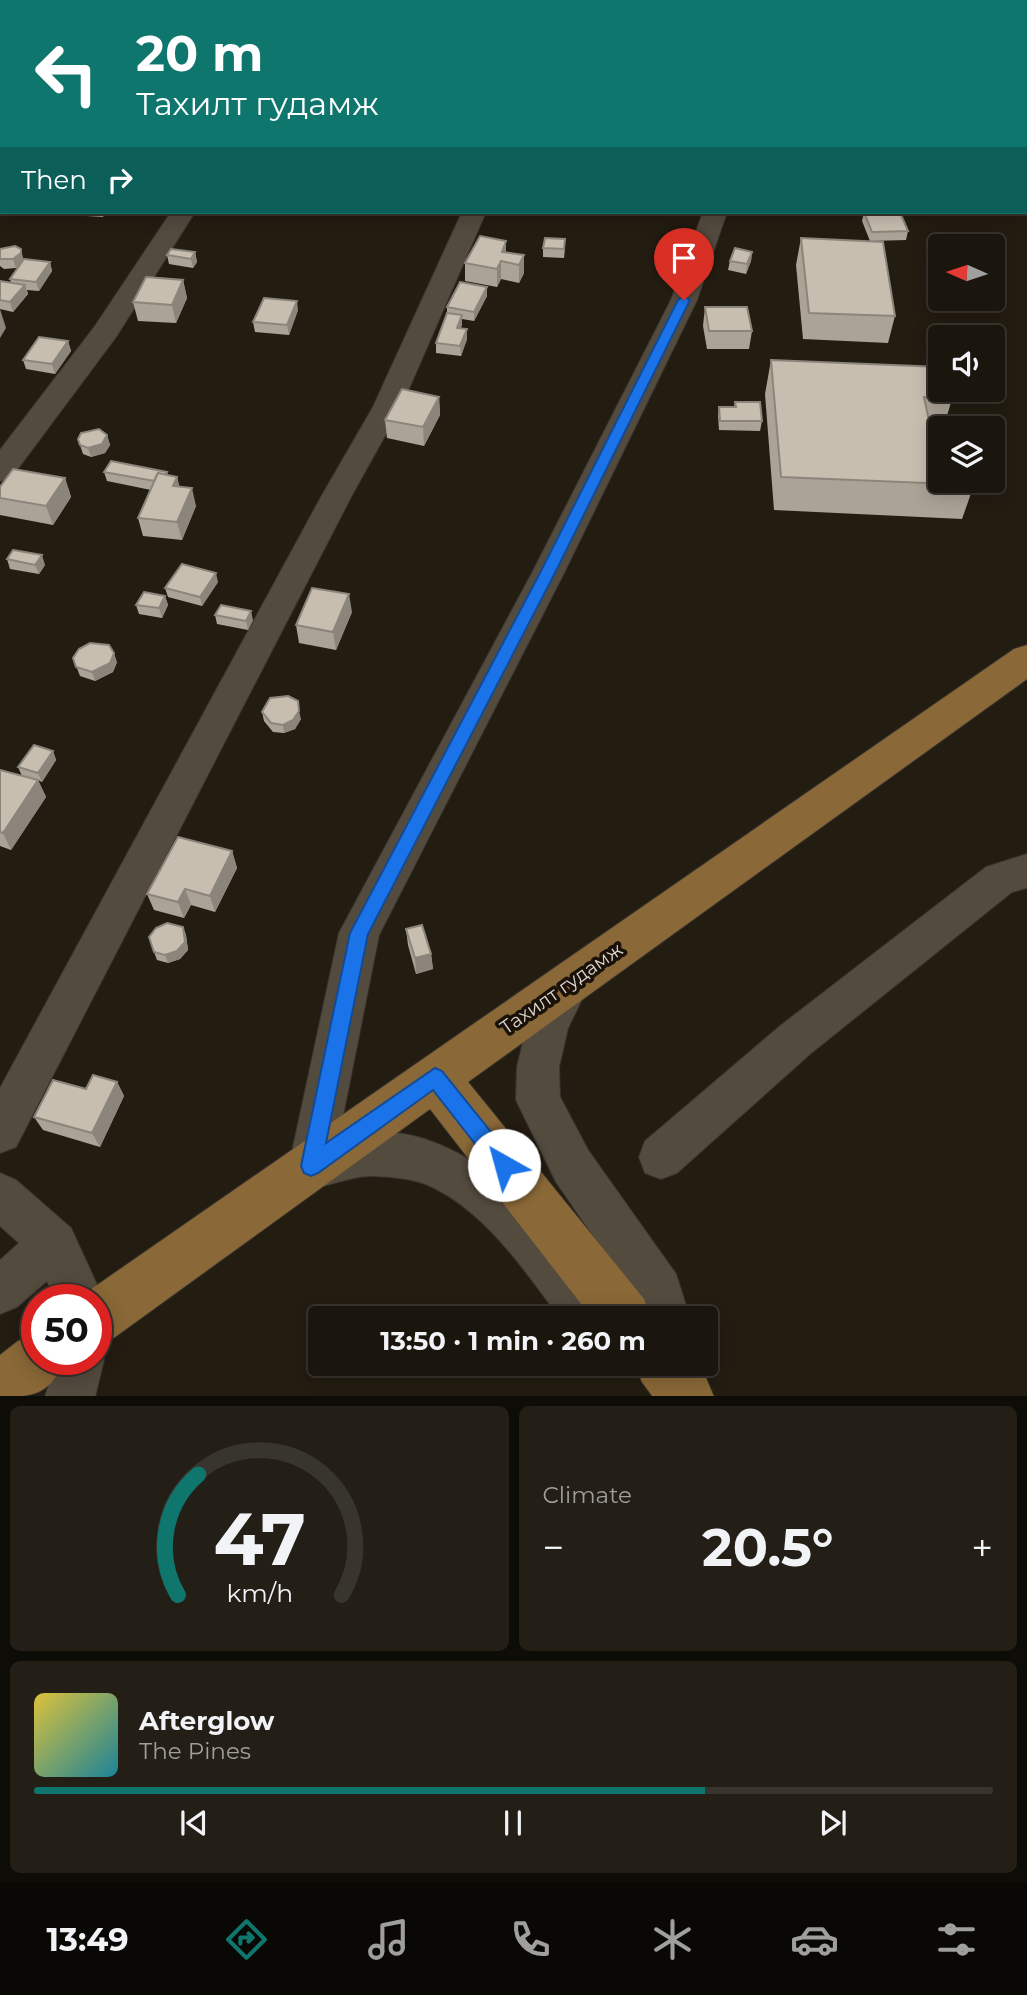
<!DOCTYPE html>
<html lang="en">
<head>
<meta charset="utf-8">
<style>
  body { margin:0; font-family:Montserrat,sans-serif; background:#231e16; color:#f1f3f6; height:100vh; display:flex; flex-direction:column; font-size:26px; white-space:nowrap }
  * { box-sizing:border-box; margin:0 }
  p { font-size:23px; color:#9f9f9d }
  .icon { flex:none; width:38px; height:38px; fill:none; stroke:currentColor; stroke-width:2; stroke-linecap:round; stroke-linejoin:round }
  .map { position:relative; height:1396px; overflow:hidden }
  .sheet { display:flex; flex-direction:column; gap:10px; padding:10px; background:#0e0c07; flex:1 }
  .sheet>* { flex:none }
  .guide { position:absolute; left:0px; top:0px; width:1027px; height:214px; box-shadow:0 4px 18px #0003,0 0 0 2px #38342e; background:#0f766e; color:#fff; overflow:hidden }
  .needle { width:46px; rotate:273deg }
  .controls { position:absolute; left:928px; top:234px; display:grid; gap:14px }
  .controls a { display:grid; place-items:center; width:77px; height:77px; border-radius:7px; background:#1a150d; box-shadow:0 4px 18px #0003,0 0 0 2px #38342e; font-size:35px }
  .speed { position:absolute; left:21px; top:1284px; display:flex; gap:14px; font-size:35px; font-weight:700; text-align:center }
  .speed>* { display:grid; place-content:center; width:91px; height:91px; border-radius:50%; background:#1a150d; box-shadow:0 4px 18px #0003,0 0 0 2px #38342e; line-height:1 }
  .speed .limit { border:10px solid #d22; background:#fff; color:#111 }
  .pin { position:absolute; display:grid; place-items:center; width:60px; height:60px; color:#fff; margin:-72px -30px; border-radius:50% 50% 50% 0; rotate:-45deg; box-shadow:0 0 7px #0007 }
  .pin .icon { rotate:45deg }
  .me { position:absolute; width:77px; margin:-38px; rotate:322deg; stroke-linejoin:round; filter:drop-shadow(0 0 5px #0008) }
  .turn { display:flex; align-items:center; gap:24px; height:147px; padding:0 21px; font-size:32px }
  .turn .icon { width:91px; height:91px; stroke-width:2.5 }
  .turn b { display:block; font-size:49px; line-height:60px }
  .then { display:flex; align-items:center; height:66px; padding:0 21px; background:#0003; gap:14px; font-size:26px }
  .big { font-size:52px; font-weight:700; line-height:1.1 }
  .sheet .card { flex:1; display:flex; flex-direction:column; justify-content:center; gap:10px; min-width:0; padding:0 24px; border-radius:10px; background:#231e16 }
  .sheet .dial { align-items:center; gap:0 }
  .dial svg { height:182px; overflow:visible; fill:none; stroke:#38342e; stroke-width:7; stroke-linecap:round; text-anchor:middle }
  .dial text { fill:#f1f3f6; stroke:none }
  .song { display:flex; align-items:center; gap:21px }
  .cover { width:84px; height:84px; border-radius:10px; background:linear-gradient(135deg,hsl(50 70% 55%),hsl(190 70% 35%)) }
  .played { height:7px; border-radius:4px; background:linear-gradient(90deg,#0f766e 70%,#38342e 70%) }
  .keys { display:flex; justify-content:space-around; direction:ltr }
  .heat { display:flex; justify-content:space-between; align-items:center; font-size:38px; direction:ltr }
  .sheet .tiles { flex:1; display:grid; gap:10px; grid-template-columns:1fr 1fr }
  .card:last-child { grid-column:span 2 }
  .trip { position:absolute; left:308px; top:1306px; width:410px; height:70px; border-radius:7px; background:#1a150d; box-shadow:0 4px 18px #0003,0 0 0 2px #38342e; font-weight:700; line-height:70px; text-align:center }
  .tabs { display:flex; height:112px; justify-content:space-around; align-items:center; background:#0a0805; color:#9f9f9d }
  .tabs .icon { width:49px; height:49px }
  .tabs .selected { color:#0f766e }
  .tabs b { font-size:32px; color:#f1f3f6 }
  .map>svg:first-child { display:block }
</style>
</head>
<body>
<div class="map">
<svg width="1027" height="1397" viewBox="0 0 1027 1397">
  <rect width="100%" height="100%" fill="#231c11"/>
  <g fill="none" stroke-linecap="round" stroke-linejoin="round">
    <g stroke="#3a342f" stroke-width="2">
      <g id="minor">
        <polygon points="112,0 133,0 111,2"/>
        <polygon points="307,0 327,0 306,2"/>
        <polygon points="557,0 577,0 556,2"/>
        <polygon points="784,0 804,0 783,2"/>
        <polygon points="929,0 949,0 950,2 930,2"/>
        <polygon points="2,127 2,143 0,143 0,128"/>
        <rect x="1026" y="145" width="1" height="17"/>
        <polygon points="171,212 195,212 116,337 11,478 0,481 0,450 95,326"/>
        <polygon points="462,212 486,212 401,407 351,497 16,1147 0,1153 0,1088 321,497 373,407"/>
        <path d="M703,212H727L697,300L565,571L379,935L339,1136C437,1112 516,1186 572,1256C587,1276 604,1294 614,1318H560C524,1270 486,1212 430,1186C412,1178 392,1177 373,1176C352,1175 322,1189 310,1188C305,1187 300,1183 295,1182L289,1166L339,933L533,571L671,300Z"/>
        <polygon points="1027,854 1027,888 1012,892 810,1054 677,1173 661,1179 645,1173 639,1157 645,1141 780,1026 986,867"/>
        <polygon points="570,964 584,970 590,983 568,1028 559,1067 560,1097 588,1150 676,1274 690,1318 642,1318 638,1301 556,1182 516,1100 517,1067 527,1025 556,970"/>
        <polygon points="0,1173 16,1180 71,1228 104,1300 97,1317 96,1300 56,1300 47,1281 17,1307 0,1314 0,1260 19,1243 0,1226"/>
        <polygon points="96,1342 104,1360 95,1397 45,1397 56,1360 96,1360"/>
      </g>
    </g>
    <g stroke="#3a342f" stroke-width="2">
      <g id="major">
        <polygon points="1027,645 1027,679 468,1082 644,1299 651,1318 592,1318 430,1109 115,1337 96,1344 96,1300 77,1299 1014,649"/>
        <path d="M37,1333V1360H64C51,1394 34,1397 0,1397V1355L18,1341Z"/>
        <polygon points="634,1363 695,1363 706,1378 714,1397 653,1397 642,1382"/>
      </g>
    </g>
    <use href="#minor" fill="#544b3f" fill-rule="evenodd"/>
    <use href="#major" fill="#8a6837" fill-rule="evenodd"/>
  </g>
  <g fill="#aca397">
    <polygon points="993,0 1027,0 1027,25 1026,25 1026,2 992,2"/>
    <polygon points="69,212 106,212 103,217 70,215"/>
    <polygon points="864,212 908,231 906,240 871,241 895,316 888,343 803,339 796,265 801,238 870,241 862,221"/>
    <polygon points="543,248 565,248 564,258 543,257"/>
    <polygon points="0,249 24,259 50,262 52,271 39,291 27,290 28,294 13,312 0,309 0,281 11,283 10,279 20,266 16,268 4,269 0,266"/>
    <polygon points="195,252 197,262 193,268 169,264 167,255"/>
    <polygon points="506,252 524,255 524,273 519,283 501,279 497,287 465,281 465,263"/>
    <polygon points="752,252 751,261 746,274 728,270 730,261"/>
    <polygon points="183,280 187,298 176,323 138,321 133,302"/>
    <polygon points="487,296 474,321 462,319 462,324 461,328 467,329 467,339 461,356 436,353 436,343 447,314 447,307"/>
    <polygon points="705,307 752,331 749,349 707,349 703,326"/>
    <polygon points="298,310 289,335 255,332 253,322"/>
    <polygon points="68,341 71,351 55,374 26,369 23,360"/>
    <polygon points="771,360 952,399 943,429 940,429 940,432 931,432 933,440 974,485 962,519 774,510 765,394"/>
    <polygon points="439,397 440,415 424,446 387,438 385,420"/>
    <polygon points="735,402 762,421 760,431 719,430 718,416 719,407 734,407"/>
    <polygon points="107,435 110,445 105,453 91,457 83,454 78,439"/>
    <polygon points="104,472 167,472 168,475 177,477 179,486 196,506 182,540 143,536 138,518 151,490 107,481"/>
    <polygon points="65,478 71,497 53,525 0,515 0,487"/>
    <polygon points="7,559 45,565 39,574 10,569"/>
    <polygon points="218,582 202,606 168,597 165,588"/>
    <polygon points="165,596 168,605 162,618 139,614 136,605"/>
    <polygon points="352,612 336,650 299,643 296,625"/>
    <polygon points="215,615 253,620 248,630 217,624"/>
    <polygon points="73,658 117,662 113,672 95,681 80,676"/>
    <polygon points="262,712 301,719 295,729 284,733 273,732 264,721"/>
    <polygon points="53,751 56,760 42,782 38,780 46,797 11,850 0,846 0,770 22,776 18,767"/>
    <polygon points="232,851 237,868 215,912 191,905 184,918 154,910 147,894"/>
    <polygon points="183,927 186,935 188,950 180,959 168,963 157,960 154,952"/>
    <polygon points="406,929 431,954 433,969 416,974 408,945"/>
    <polygon points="117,1082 124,1096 100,1147 43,1130 34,1117 86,1089"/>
  </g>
  <g fill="#8c857b">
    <polygon points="2,191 2,206 0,209 0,195"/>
    <polygon points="506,241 506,259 502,252"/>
    <polygon points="21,249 24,262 16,268 13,259"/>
    <polygon points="195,252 197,262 193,268 191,259"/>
    <polygon points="752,252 751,261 746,274 747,264"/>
    <polygon points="524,255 524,273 519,283 519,265"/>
    <polygon points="501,261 501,279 497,287 497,269"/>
    <polygon points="50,262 52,271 39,291 36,282"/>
    <polygon points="183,280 187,298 176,323 172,305"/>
    <polygon points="25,285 28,294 13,312 10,302"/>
    <polygon points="487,287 487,296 474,321 474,312"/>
    <polygon points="297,301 298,310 289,335 287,325"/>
    <polygon points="0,309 6,328 0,338"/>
    <polygon points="462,315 462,324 457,337 457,328"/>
    <polygon points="467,329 467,339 461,356 460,346"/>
    <polygon points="68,341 71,351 55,374 52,364"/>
    <polygon points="439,397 440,415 424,446 423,427"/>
    <polygon points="107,435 110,445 105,453 91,457 88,448"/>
    <polygon points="177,477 182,495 173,486"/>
    <polygon points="65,478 71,497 53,525 46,506"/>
    <polygon points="192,488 196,506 182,540 177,522"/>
    <polygon points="42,555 45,565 39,574 35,565"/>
    <polygon points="216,573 218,582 202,606 200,597"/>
    <polygon points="349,594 352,612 336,650 333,632"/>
    <polygon points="165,596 168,605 162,618 159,608"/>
    <polygon points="251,611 253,620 248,630 246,621"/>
    <polygon points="114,653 117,662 113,672 95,681 92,672"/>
    <polygon points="299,711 301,719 295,729 284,733 283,725"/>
    <polygon points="53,751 56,760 42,782 38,773"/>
    <polygon points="38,780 46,797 11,850 3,833"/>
    <polygon points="232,851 237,868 215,912 210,896"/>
    <polygon points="185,889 191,905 184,918 178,902"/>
    <polygon points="183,927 186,935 188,950 180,959 168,963 165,955"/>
    <polygon points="431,954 433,969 416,974 415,958"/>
    <polygon points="117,1082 124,1096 100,1147 92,1133"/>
  </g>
  <g fill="#c8beb0" stroke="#8c857b" stroke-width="2">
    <polygon points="445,0 468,0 467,2 444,1"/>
    <polygon points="713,0 749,0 748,2 713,2"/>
    <polygon points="1011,0 1027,0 1027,8 1026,8 1026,2 1011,2"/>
    <polygon points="864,212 900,212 908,231 872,232"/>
    <polygon points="480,236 506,241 502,252 524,255 519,265 501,261 497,269 465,263"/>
    <polygon points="545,238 565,239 564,249 543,248"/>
    <polygon points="801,238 883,242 895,316 809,313"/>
    <polygon points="15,246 21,249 21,253 13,259 0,259 0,249"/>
    <polygon points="735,248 752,252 747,264 730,261"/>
    <polygon points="171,249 195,252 191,259 167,255"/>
    <polygon points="24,259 50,262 36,282 10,279"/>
    <polygon points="146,277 183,280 172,305 133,302"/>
    <polygon points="0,281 25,285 10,302 0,300"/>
    <polygon points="460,282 487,287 474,312 447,307"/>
    <polygon points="264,298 297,301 287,325 253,322"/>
    <polygon points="705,307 747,307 752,331 709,331"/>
    <polygon points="447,313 462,315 457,328 467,329 460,346 436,343"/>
    <polygon points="39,337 68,341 52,364 23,360"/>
    <polygon points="771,360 940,367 940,390 951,390 952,399 924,397 933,440 940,442 940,481 973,481 974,485 781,477"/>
    <polygon points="402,389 439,397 423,427 385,420"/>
    <polygon points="735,402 760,402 762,421 720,421 719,407 736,407"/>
    <polygon points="99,429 107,435 102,444 88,448 80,445 78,439 81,433"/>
    <polygon points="111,461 167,472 165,475 158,473 154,481 104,472"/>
    <polygon points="13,469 65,478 46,506 0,498 0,487"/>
    <polygon points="158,473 177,477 173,486 192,488 177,522 138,518"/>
    <polygon points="13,550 42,555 35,565 7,559"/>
    <polygon points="182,564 216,573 200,597 165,588"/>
    <polygon points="312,588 349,594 333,632 296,625"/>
    <polygon points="144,592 165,596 159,608 136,605"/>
    <polygon points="221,605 251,611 246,621 215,615"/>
    <polygon points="90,643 109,645 114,653 110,663 92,672 76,667 73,658 79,649"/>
    <polygon points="288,696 298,701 299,711 293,720 283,725 271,723 262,712 270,698"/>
    <polygon points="34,745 53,751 38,773 18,767"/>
    <polygon points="0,770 38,780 3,833 0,832"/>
    <polygon points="178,837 232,851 210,896 185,889 178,902 147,894"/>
    <polygon points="167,923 183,927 185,942 177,951 165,955 154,952 149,937 156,928"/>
    <polygon points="422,925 431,954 415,958 406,929"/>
    <polygon points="93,1075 117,1082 92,1133 34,1117 53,1080 86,1089"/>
  </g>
  <polygon fill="#1a73e8" stroke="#114b97" stroke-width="2" points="684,296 690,300 556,571 368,934 326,1143 435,1068 442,1071 512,1158 515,1165 512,1172 504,1175 497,1172 433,1090 318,1173 311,1176 304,1173 301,1166 350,933 541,571 678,300"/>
  <g text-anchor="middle" stroke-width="7" stroke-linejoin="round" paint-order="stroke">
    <g font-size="19" fill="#dcd7d0" stroke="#1a1209">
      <text transform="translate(561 988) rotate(-35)" y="7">Тахилт гудамж</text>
    </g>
  </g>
</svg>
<div class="controls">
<a><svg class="needle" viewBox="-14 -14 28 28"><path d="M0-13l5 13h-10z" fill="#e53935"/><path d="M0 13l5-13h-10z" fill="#9f9f9d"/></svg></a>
<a><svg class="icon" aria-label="sound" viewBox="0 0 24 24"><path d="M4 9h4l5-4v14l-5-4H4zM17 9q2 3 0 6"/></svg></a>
<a><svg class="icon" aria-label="layers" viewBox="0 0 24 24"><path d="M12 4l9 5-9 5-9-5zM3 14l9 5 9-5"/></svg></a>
</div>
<div class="speed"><div class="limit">50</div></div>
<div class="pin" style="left:684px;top:300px;background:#d93025"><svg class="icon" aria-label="arrive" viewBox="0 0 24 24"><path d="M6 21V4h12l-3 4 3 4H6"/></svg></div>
<svg class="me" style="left:504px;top:1165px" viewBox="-20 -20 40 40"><circle r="19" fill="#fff"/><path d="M0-13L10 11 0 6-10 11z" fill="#1a73e8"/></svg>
<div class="trip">13:50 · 1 min · 260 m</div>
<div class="guide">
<div class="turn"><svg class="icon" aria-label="left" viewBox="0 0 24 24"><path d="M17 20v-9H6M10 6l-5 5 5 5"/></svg><div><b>20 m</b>Тахилт гудамж</div></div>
<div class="then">Then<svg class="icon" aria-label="right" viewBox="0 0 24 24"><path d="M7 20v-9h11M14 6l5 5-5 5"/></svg></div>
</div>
</div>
<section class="sheet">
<div class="tiles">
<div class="card dial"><svg viewBox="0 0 100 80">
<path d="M14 69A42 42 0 1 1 86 69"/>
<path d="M14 69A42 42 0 0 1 23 16" stroke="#0f766e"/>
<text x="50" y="56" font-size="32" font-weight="700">47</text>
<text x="50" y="72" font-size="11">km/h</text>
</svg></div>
<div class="card"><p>Climate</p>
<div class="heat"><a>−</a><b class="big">20.5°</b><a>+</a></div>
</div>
<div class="card">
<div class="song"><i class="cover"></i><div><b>Afterglow</b><p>The Pines</p></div></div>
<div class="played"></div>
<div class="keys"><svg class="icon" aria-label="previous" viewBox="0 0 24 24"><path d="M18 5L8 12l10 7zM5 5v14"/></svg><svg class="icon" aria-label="pause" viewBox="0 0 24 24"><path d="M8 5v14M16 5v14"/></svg><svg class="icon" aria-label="next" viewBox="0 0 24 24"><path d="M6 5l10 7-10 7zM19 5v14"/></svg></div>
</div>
</div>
</section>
<nav class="tabs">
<b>13:49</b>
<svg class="icon selected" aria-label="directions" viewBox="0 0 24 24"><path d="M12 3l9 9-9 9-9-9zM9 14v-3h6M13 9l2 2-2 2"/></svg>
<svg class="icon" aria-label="music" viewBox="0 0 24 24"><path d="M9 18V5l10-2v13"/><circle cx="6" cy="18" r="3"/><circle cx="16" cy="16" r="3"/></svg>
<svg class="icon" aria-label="phone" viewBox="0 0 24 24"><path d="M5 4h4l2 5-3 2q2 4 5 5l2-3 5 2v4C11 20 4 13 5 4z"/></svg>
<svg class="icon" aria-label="climate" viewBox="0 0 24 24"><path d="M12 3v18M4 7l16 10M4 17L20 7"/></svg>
<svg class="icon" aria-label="car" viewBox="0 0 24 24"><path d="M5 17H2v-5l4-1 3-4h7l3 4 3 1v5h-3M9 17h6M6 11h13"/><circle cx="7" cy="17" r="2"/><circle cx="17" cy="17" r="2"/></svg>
<svg class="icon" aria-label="filters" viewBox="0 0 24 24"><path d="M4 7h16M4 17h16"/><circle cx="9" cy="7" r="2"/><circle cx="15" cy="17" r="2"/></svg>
</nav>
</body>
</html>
